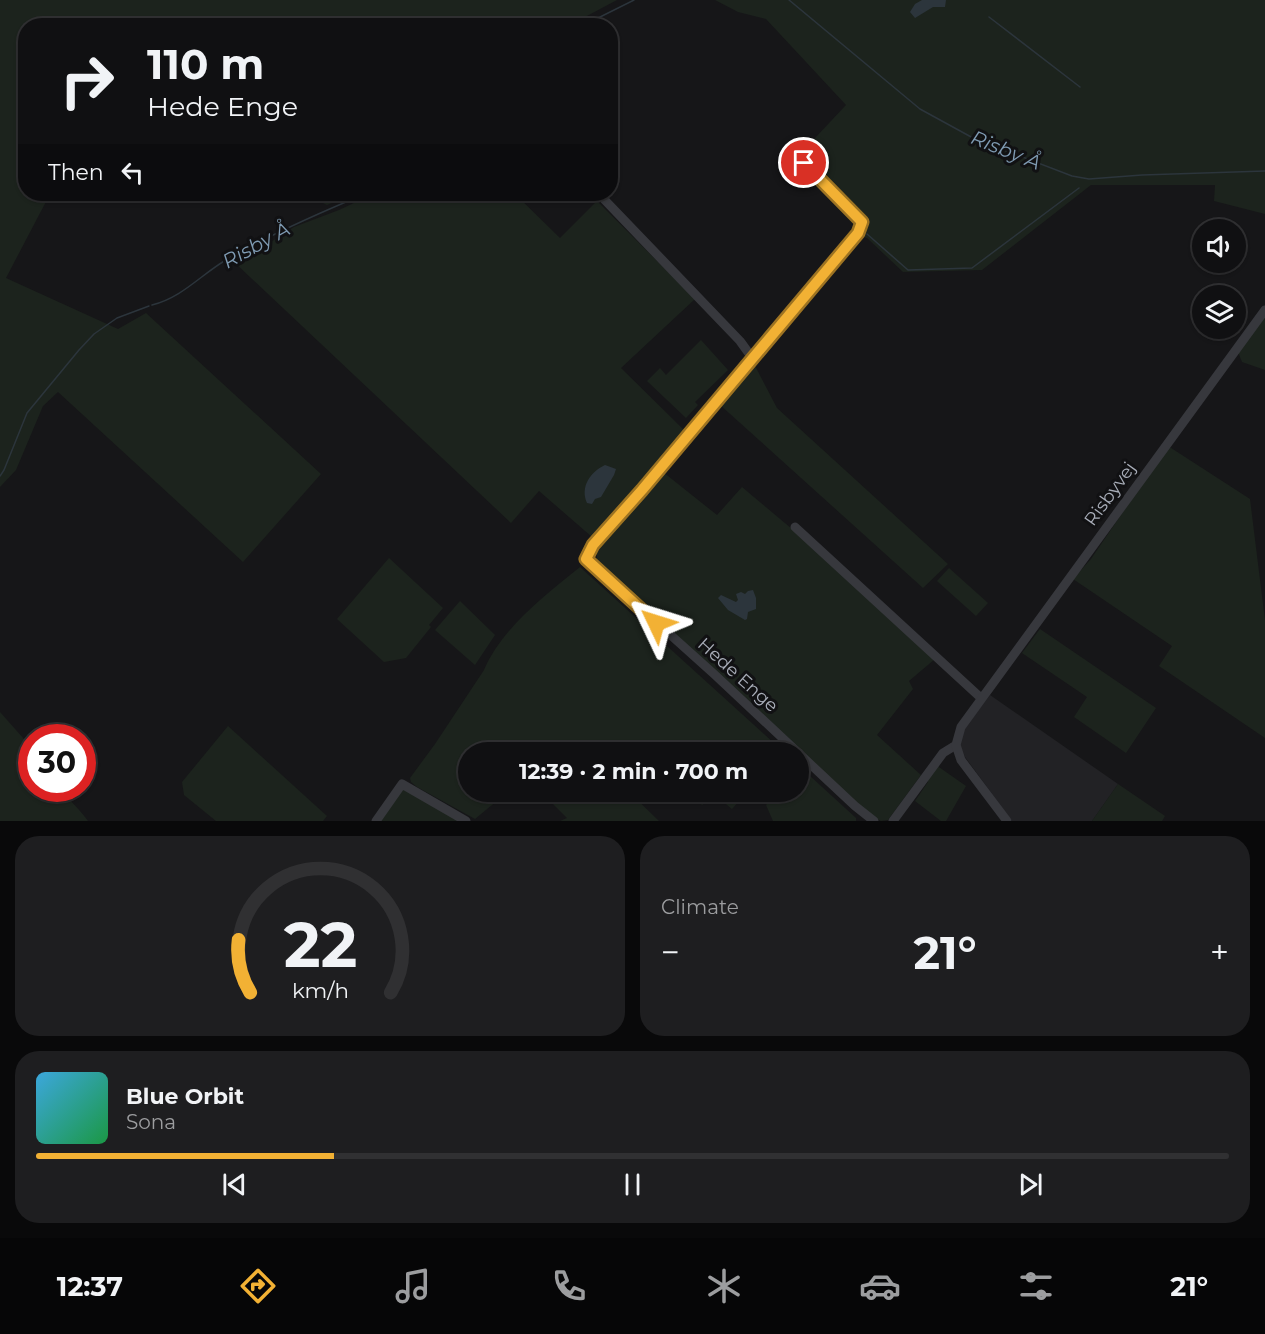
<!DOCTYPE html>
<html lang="en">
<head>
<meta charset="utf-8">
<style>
  body { margin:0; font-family:Montserrat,sans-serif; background:#1e1e20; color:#f1f3f6; height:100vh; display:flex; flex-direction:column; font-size:22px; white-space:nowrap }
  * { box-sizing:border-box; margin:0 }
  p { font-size:20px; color:#9c9d9f }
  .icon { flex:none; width:33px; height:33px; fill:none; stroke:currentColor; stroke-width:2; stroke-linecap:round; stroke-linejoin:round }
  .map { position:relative; height:821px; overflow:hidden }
  .drawer { display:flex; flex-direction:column; gap:15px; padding:15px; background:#09090a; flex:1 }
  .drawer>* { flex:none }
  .banner { position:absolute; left:18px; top:18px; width:600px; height:183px; border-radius:24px; box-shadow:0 2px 4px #0004,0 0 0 2px #303032; background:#101012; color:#f1f3f6; overflow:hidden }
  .controls { position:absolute; left:1192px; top:219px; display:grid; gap:12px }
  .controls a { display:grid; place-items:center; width:54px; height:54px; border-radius:50%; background:#101012; box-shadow:0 2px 4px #0004,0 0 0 2px #303032; font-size:30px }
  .speed { position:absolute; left:18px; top:724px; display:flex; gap:12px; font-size:30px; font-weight:700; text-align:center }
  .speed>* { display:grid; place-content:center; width:78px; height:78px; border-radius:50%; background:#101012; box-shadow:0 2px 4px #0004,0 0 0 2px #303032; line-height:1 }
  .speed .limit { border:9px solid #d22; background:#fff; color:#111 }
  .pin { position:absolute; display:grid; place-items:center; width:51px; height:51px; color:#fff; margin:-26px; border:3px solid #fff; border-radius:50%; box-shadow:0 2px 6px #0007 }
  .me { position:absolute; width:66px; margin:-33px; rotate:311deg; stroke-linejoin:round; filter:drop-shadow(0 0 4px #0008) }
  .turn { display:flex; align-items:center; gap:21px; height:126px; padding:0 30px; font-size:27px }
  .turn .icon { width:78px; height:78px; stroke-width:2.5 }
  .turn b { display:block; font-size:42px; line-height:51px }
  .then { display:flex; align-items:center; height:57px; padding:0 30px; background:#0003; gap:12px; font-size:22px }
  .big { font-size:45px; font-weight:700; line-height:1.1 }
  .drawer .widget { flex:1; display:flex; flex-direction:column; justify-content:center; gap:9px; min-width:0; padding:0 21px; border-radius:24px; background:#1e1e20 }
  .drawer .dial { align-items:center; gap:0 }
  .dial svg { height:156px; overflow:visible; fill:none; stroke:#303032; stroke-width:7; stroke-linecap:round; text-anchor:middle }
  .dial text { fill:#f1f3f6; stroke:none }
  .song { display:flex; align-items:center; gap:18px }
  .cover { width:72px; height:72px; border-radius:9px; background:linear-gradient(135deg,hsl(200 70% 55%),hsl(140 70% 35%)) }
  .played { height:6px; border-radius:3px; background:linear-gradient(90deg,#f2b134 25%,#303032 25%) }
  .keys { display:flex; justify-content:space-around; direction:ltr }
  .heat { display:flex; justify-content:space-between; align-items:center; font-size:33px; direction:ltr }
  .drawer .tiles { flex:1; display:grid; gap:15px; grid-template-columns:1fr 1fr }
  .widget:last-child { grid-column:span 2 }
  .trip { position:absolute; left:458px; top:742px; width:351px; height:60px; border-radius:30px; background:#101012; box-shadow:0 2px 4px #0004,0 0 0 2px #303032; font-weight:700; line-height:60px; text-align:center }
  .tabs { display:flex; height:96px; justify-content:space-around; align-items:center; background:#060607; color:#9c9d9f }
  .tabs .icon { width:42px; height:42px }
  .tabs .current { color:#f2b134 }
  .tabs b { font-size:27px; color:#f1f3f6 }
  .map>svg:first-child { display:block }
</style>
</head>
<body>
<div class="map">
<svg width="1265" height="821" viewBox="0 0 1265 821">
  <rect width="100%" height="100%" fill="#161618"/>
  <polygon fill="#222225" points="990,695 1118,784 1092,821 1012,821 965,757 959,743 962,731"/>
  <g fill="#1c231d">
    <polygon points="0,0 617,0 568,26 26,26 26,194 50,194 6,278 118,329 146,313 321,474 243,562 58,392 43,406 16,470 0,487"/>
    <polygon points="715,0 1265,0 1265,214 1214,201 1215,185 1091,185 982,270 903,272 867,238 853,234 853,225 858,214 800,154 846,105 766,19 738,12"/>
    <polygon points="305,194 354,194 327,205"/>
    <polygon points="373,194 515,194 560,238 597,201 695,299 621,368 684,430 592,537 539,491 511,523 233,261 263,247 294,227 339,210"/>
    <polygon points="1265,317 1265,370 1242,362 1238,352"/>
    <polygon points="701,340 728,370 695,402 698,405 686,418 647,381 660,368 666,375"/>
    <polygon points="753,362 777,408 948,564 923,588 719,404"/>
    <polygon points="1168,446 1250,499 1265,620 1265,738 1159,666 1172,646 1073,579 1091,559"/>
    <polygon points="663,472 717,515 742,487 798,534 935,659 909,681 913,689 877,735 921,775 888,820 881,821 873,817 597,565 597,550"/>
    <polygon points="389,558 443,608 429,625 431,627 406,658 384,662 337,619"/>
    <path d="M580,567L785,753H620L613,746L606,753H468V792H497L498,800L475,819L417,787L411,782L410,778L435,744L484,670C502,628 545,595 580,567Z"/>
    <polygon points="949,568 988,603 976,616 937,581"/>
    <polygon points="460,601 495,635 475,665 435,630"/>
    <polygon points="1040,629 1156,708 1126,753 1074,717 1087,697 1022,653"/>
    <path d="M0,712L31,747L32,789H61C69,801 80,809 88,821H0Z"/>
    <polygon points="228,726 327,816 323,821 216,821 184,795 182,782"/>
    <polygon points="798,765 856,818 856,821 773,821 766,805 778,792 798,792"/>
    <polygon points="936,765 966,786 946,821 941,821 915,801 928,782 926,779"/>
    <polygon points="1118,784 1165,816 1162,821 1092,821"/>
    <polygon points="403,789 459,821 381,821"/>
    <polygon points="541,792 629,792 659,821 560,821 567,818"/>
    <polygon points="690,792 747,792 732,809 715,795 702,805"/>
  </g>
  <g fill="#2c353c">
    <polygon points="922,0 946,0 945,7 933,7 915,18 910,12 915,4"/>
    <path d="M605,465L616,469L614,475L601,497L595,499L592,504L587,503C580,487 590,472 605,465Z"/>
    <polygon points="753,590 756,598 756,609 748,612 747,619 745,620 728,610 718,598 721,595 736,602 738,600 736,594 741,592 745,594 748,591"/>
  </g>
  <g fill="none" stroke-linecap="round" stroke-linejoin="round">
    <g stroke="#2c353c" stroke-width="1.5">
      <polyline points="789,0 920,109 973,138 1072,176 1089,179 1142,175 1265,171"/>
      <polyline points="989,17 1080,87"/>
      <polyline points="582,26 634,0"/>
      <polyline points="867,234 908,270 972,268 1079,188"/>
      <path d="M152,305C184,297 203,272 231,257C274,233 319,213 365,194"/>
      <polyline points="0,476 4,470 27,413 79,350 94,334 117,318 149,306"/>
    </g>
    <g stroke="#37383d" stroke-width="9">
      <polyline points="804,163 862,222 858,233 642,490 593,545 586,559 714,674 855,806 874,821"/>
      <polyline points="599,194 740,341 753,359"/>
      <polyline points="795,527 981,698"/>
      <polyline points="376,821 402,784 466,821"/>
      <polyline points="893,821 943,753 956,745"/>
      <polyline points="1007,821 961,760 956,745 961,727 1265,310"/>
    </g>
  </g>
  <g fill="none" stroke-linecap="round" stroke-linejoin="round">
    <g stroke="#9d7322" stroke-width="15">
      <polyline id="route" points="656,623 586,559 593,545 642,490 858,233 862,222 804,163"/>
    </g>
    <use href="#route" stroke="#f2b134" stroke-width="10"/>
  </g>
  <g text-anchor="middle" stroke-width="6" stroke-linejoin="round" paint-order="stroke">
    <g font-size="18" fill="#a8adb8" stroke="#111113">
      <text transform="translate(1110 494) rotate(-54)" y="6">Risbyvej</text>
      <text transform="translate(738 675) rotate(42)" y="6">Hede Enge</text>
    </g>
    <g font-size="20" font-style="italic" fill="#7f9bb3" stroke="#111113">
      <text transform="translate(1006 150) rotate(22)" y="7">Risby Å</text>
      <text transform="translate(256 245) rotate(-29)" y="7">Risby Å</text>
    </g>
  </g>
</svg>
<div class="controls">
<a><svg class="icon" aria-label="sound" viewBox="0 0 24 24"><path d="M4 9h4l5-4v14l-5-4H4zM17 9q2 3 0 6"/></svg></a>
<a><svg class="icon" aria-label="layers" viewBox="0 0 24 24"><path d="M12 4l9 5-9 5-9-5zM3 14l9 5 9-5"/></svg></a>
</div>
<div class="speed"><div class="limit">30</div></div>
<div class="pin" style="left:804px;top:163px;background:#d93025"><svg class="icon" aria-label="arrive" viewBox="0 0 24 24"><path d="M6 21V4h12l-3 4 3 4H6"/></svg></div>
<svg class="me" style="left:656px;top:623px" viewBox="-20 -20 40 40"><path d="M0-17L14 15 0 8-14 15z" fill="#f2b134" stroke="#fff" stroke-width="4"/></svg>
<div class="trip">12:39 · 2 min · 700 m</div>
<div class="banner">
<div class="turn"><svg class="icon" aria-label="right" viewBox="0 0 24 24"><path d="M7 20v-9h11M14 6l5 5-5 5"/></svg><div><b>110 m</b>Hede Enge</div></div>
<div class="then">Then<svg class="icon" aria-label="left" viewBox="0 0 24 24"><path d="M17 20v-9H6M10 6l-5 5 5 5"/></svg></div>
</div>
</div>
<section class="drawer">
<div class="tiles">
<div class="widget dial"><svg viewBox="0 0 100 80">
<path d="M14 69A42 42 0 1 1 86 69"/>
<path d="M14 69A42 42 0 0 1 8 42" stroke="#f2b134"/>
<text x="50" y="56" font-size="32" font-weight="700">22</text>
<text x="50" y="72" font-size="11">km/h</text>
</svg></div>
<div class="widget"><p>Climate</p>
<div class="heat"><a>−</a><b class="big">21°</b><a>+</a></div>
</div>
<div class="widget">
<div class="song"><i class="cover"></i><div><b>Blue Orbit</b><p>Sona</p></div></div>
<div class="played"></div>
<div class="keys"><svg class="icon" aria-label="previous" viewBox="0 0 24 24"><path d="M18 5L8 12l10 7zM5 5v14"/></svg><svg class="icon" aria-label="pause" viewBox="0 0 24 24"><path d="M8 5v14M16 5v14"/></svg><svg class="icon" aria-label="next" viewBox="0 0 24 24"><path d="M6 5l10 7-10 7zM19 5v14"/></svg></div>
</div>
</div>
</section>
<nav class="tabs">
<b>12:37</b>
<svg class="icon current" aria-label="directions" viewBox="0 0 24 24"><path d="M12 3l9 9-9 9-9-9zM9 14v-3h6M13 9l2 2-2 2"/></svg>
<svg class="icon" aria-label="music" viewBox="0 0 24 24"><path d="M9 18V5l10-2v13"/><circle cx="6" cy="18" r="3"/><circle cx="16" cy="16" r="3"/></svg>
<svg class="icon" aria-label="phone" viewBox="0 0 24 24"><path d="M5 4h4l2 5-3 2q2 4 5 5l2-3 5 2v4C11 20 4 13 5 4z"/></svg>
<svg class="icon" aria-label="climate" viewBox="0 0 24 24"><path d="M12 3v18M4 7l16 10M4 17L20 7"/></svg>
<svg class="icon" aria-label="car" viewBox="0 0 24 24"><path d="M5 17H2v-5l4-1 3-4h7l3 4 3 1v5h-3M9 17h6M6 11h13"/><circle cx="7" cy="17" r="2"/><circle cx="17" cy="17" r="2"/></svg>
<svg class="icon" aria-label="filters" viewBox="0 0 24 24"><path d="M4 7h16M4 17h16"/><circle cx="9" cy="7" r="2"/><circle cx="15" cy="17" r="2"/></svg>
<b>21°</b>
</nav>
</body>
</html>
